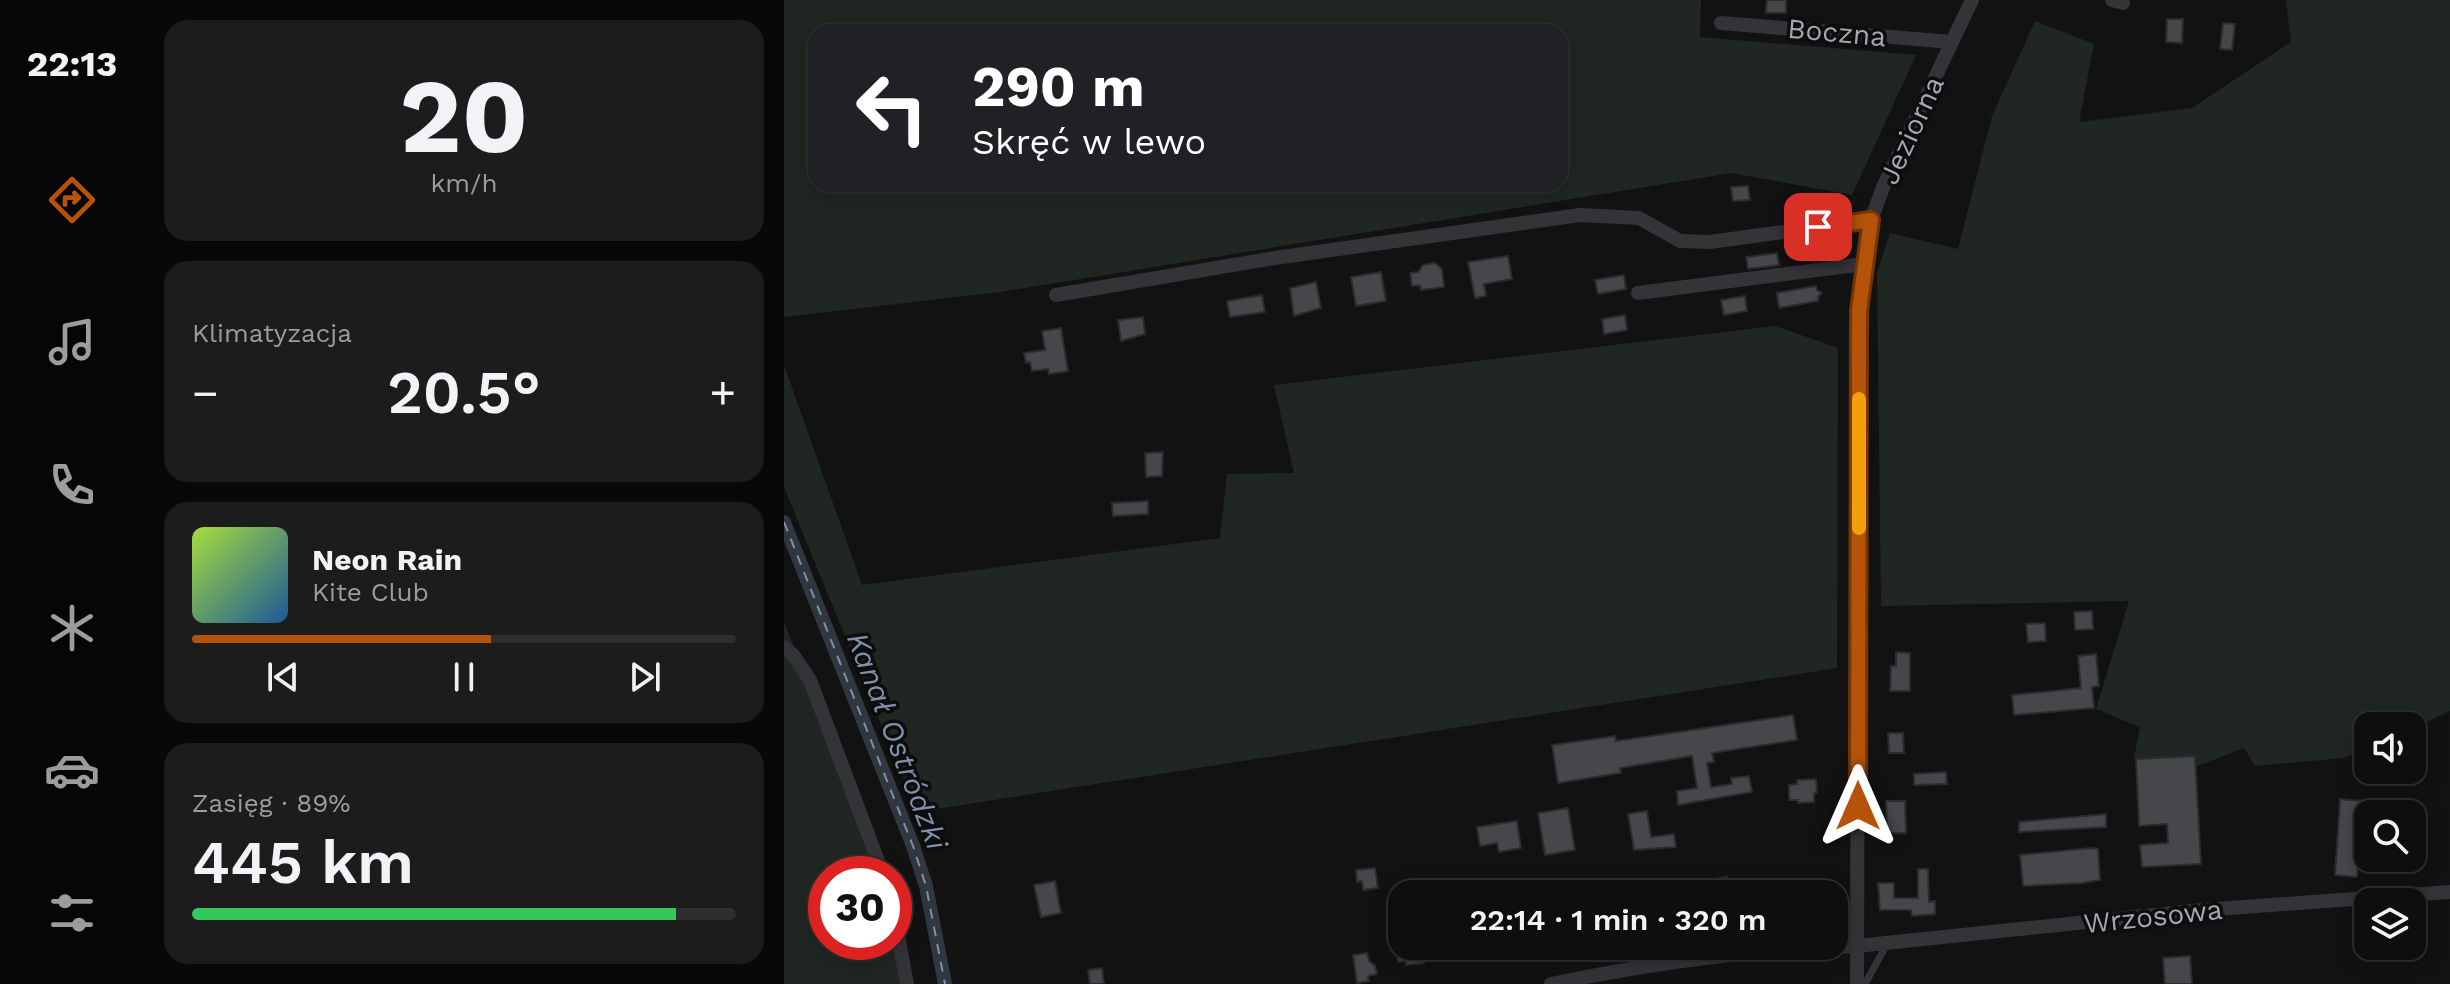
<!DOCTYPE html>
<html lang="pl">
<head>
<meta charset="utf-8">
<style>
  body { margin:0; font-family:"Work Sans",sans-serif; background:#1c1c1c; color:#f1f3f6; height:100vh; display:flex; flex-direction:column; font-size:30px; white-space:nowrap }
  * { box-sizing:border-box; margin:0 }
  p { font-size:26px; color:#9b9c9e }
  .icon { flex:none; width:44px; height:44px; fill:none; stroke:currentColor; stroke-width:2; stroke-linecap:round; stroke-linejoin:round }
  .map { position:relative; flex:1; overflow:hidden }
  .details { display:flex; flex-direction:column; gap:20px; padding:20px; background:#080808; width:640px }
  .details>* { flex:none }
  .top-card { position:absolute; left:24px; top:24px; width:760px; height:168px; border-radius:24px; box-shadow:0 4px 20px #0003,0 0 0 2px #2e2e2e; background:#202124; color:#fff; overflow:hidden }
  .controls { position:absolute; left:1570px; top:712px; display:grid; gap:16px }
  .controls a { display:grid; place-items:center; width:72px; height:72px; border-radius:16px; background:#0e0e0e; box-shadow:0 4px 20px #0003,0 0 0 2px #2e2e2e; font-size:40px }
  .speed { position:absolute; left:24px; top:856px; display:flex; gap:16px; font-size:40px; font-weight:700; text-align:center }
  .speed>* { display:grid; place-content:center; width:104px; height:104px; border-radius:50%; background:#0e0e0e; box-shadow:0 4px 20px #0003,0 0 0 2px #2e2e2e; line-height:1 }
  .speed .limit { border:12px solid #d22; background:#fff; color:#111 }
  .pin { position:absolute; display:grid; place-items:center; width:68px; height:68px; color:#fff; margin:-34px; border-radius:16px; box-shadow:0 4px 12px #0006 }
  .me { position:absolute; width:88px; margin:-44px; rotate:0deg; stroke-linejoin:round; filter:drop-shadow(0 0 6px #0008) }
  .turn { display:flex; align-items:center; gap:28px; height:168px; padding:0 32px; font-size:36px }
  .turn .icon { width:104px; height:104px; stroke-width:2.5 }
  .turn b { display:block; font-size:56px; line-height:68px }
  .big { font-size:60px; font-weight:600; line-height:1.1 }
  .details .widget { flex:1; display:flex; flex-direction:column; justify-content:center; gap:12px; min-width:0; padding:0 28px; border-radius:24px; background:#1c1c1c }
  .details .dial { align-items:center; gap:0 }
  .dial b { font-size:104px; line-height:1 }
  .song { display:flex; align-items:center; gap:24px }
  .cover { width:96px; height:96px; border-radius:12px; background:linear-gradient(135deg,hsl(80 70% 55%),hsl(210 70% 35%)) }
  .played { height:8px; border-radius:4px; background:linear-gradient(90deg,#b45309 55%,#2e2e2e 55%) }
  .keys { display:flex; justify-content:space-around; direction:ltr }
  .heat { display:flex; justify-content:space-between; align-items:center; font-size:44px; direction:ltr }
  .charge { height:12px; border-radius:6px; background:linear-gradient(90deg,#34c759 89%,#2e2e2e 0) }
  .trip { position:absolute; left:604px; top:880px; width:460px; height:80px; border-radius:24px; background:#0e0e0e; box-shadow:0 4px 20px #0003,0 0 0 2px #2e2e2e; font-weight:600; line-height:80px; text-align:center }
  main { display:flex; flex:1; min-height:0 }
  .dock { display:flex; flex-direction:column; width:144px; justify-content:space-around; align-items:center; background:#060606; color:#9b9c9e }
  .dock .icon { width:56px; height:56px }
  .dock .current { color:#b45309 }
  .dock b { font-size:36px; color:#f1f3f6 }
  .map>svg:first-child { display:block }
</style>
</head>
<body>
<main>
<nav class="dock">
<b>22:13</b>
<svg class="icon current" aria-label="directions" viewBox="0 0 24 24"><path d="M12 3l9 9-9 9-9-9zM9 14v-3h6M13 9l2 2-2 2"/></svg>
<svg class="icon" aria-label="music" viewBox="0 0 24 24"><path d="M9 18V5l10-2v13"/><circle cx="6" cy="18" r="3"/><circle cx="16" cy="16" r="3"/></svg>
<svg class="icon" aria-label="phone" viewBox="0 0 24 24"><path d="M5 4h4l2 5-3 2q2 4 5 5l2-3 5 2v4C11 20 4 13 5 4z"/></svg>
<svg class="icon" aria-label="climate" viewBox="0 0 24 24"><path d="M12 3v18M4 7l16 10M4 17L20 7"/></svg>
<svg class="icon" aria-label="car" viewBox="0 0 24 24"><path d="M5 17H2v-5l4-1 3-4h7l3 4 3 1v5h-3M9 17h6M6 11h13"/><circle cx="7" cy="17" r="2"/><circle cx="17" cy="17" r="2"/></svg>
<svg class="icon" aria-label="filters" viewBox="0 0 24 24"><path d="M4 7h16M4 17h16"/><circle cx="9" cy="7" r="2"/><circle cx="15" cy="17" r="2"/></svg>
</nav>
<section class="details">
<div class="widget dial"><b>20</b><p>km/h</p></div>
<div class="widget"><p>Klimatyzacja</p>
<div class="heat"><a>−</a><b class="big">20.5°</b><a>+</a></div>
</div>
<div class="widget">
<div class="song"><i class="cover"></i><div><b>Neon Rain</b><p>Kite Club</p></div></div>
<div class="played"></div>
<div class="keys"><svg class="icon" aria-label="previous" viewBox="0 0 24 24"><path d="M18 5L8 12l10 7zM5 5v14"/></svg><svg class="icon" aria-label="pause" viewBox="0 0 24 24"><path d="M8 5v14M16 5v14"/></svg><svg class="icon" aria-label="next" viewBox="0 0 24 24"><path d="M6 5l10 7-10 7zM19 5v14"/></svg></div>
</div>
<div class="widget"><p>Zasięg · 89%</p><b class="big">445 km</b><div class="charge"></div></div>
</section>
<div class="map">
<svg width="1666" height="984" viewBox="0 0 1666 984">
  <rect width="100%" height="100%" fill="#121213"/>
  <g fill="#202722" fill-rule="evenodd">
    <path d="M0,0H917L916,37L1132,55L1068,195L948,173L216,292L0,317ZM32,32H776V184H32Z"/>
    <polygon points="1502,0 1666,0 1666,711 1628,729 1628,726 1584,726 1584,749 1559,758 1471,766 1460,748 1370,783 1350,758 1356,727 1312,709 1345,601 1097,606 1093,273 1106,233 1174,249 1208,116 1251,21 1310,44 1295,122 1408,108 1507,42"/>
    <polygon points="991,326 1054,348 1053,668 133,812 0,487 0,365 78,585 436,538 443,474 510,473 490,385"/>
    <polygon points="0,622 98,860 100,874 42,874 42,942 110,942 116,984 0,984"/>
  </g>
  <g fill="none" stroke-linecap="round" stroke-linejoin="round">
    <polyline stroke="#30373e" stroke-width="14" points="0,522 129,846 142,886 161,984"/>
    <polyline stroke="#7e91ab" stroke-width="2" stroke-dasharray="10 8" stroke-linecap="butt" points="0,522 129,846 142,886 161,984"/>
  </g>
  <g fill="#46474b" stroke="#2c2c2f" stroke-width="2">
    <polygon points="983,0 1002,0 1002,13 982,13"/>
    <polygon points="1383,19 1399,19 1398,43 1382,42"/>
    <polygon points="1439,23 1451,24 1448,50 1436,49"/>
    <polygon points="964,186 966,200 949,201 947,187"/>
    <polygon points="993,253 995,265 964,269 962,257"/>
    <polygon points="724,256 728,279 700,284 702,296 691,298 684,262"/>
    <polygon points="651,263 658,269 660,287 637,290 636,285 628,286 626,273 634,272 639,265"/>
    <polygon points="597,272 602,301 572,306 567,277"/>
    <polygon points="840,275 842,289 814,294 811,280"/>
    <polygon points="532,282 537,308 510,316 506,288"/>
    <polygon points="1032,286 1033,290 1038,293 1034,297 1034,301 995,308 993,293"/>
    <polygon points="478,295 481,312 446,317 443,301"/>
    <polygon points="961,296 963,311 940,315 937,300"/>
    <polygon points="841,315 843,330 820,334 818,319"/>
    <polygon points="359,317 361,334 337,341 334,320"/>
    <polygon points="277,328 284,371 265,374 264,369 248,371 246,362 242,363 240,353 261,350 258,331"/>
    <polygon points="379,452 378,476 362,477 361,453"/>
    <polygon points="364,501 364,514 329,516 328,503"/>
    <polygon points="1308,611 1309,629 1291,630 1290,612"/>
    <polygon points="1261,623 1262,641 1244,642 1242,624"/>
    <polygon points="1112,652 1126,653 1126,691 1106,691 1107,666 1112,666"/>
    <polygon points="1312,654 1315,686 1308,687 1310,708 1230,715 1228,695 1297,688 1294,656"/>
    <polygon points="1009,715 1013,740 928,753 930,762 923,763 927,787 948,784 947,778 965,776 968,792 894,805 893,791 913,788 908,756 836,768 837,773 774,783 768,745 831,736 832,741"/>
    <polygon points="1104,733 1119,733 1120,753 1105,753"/>
    <polygon points="1411,756 1417,864 1358,867 1356,845 1384,843 1383,824 1355,826 1352,759"/>
    <polygon points="1162,772 1163,784 1130,785 1130,774"/>
    <polygon points="1032,779 1033,793 1030,793 1030,802 1014,803 1014,800 1005,800 1005,785 1013,784 1013,780"/>
    <polygon points="1556,799 1578,801 1573,877 1551,875"/>
    <polygon points="1102,801 1121,801 1122,833 1103,833"/>
    <polygon points="784,808 791,850 761,855 754,813"/>
    <polygon points="863,811 867,837 890,834 892,847 850,850 844,814"/>
    <polygon points="1322,814 1322,827 1235,832 1235,822"/>
    <polygon points="733,821 737,848 715,852 713,843 696,846 693,827"/>
    <polygon points="1307,848 1314,849 1316,880 1299,883 1239,886 1236,855"/>
    <polygon points="591,868 594,888 579,890 578,881 573,882 572,870"/>
    <polygon points="1134,869 1144,869 1145,902 1151,901 1151,914 1128,916 1127,910 1096,910 1094,883 1110,883 1110,898 1134,898"/>
    <polygon points="943,877 945,894 927,894 924,880"/>
    <polygon points="271,881 277,913 257,917 250,885"/>
    <polygon points="773,883 775,894 744,894 744,888"/>
    <polygon points="808,883 810,894 780,894 779,888"/>
    <polygon points="612,946 638,946 640,963 622,965 622,961 614,962"/>
    <polygon points="583,953 585,961 591,966 593,974 584,976 585,981 573,983 569,955"/>
    <polygon points="1406,956 1408,984 1381,984 1379,958"/>
    <polygon points="318,968 320,984 306,984 304,970"/>
  </g>
  <g fill="none" stroke-linecap="round" stroke-linejoin="round">
    <polyline stroke="#333338" stroke-width="7" points="1081,984 1103,944"/>
    <g stroke="#333338" stroke-width="14">
      <polyline points="1328,0 1339,3"/>
      <polyline points="937,23 1168,42"/>
      <polyline points="854,293 1080,264"/>
      <polyline points="272,295 491,258 796,215 855,218 896,241 926,242 1087,220"/>
      <polyline points="0,647 9,655 26,680 99,874"/>
      <polyline points="110,914 123,984"/>
      <path d="M767,984C867,963 971,949 1073,946L1419,910L1666,892"/>
      <polyline points="1073,984 1075,311 1087,220 1100,185 1188,0"/>
    </g>
  </g>
  <g fill="none" stroke-linecap="round" stroke-linejoin="round">
    <g stroke="#753606" stroke-width="20">
      <polyline id="route" points="1034,227 1087,220 1075,311 1074,806"/>
    </g>
    <use href="#route" stroke="#b45309" stroke-width="14"/>
    <polyline stroke="#f59e0b" stroke-width="14" points="1075,528 1075,399"/>
  </g>
  <g text-anchor="middle" stroke-width="7" stroke-linejoin="round" paint-order="stroke">
    <g font-size="28" fill="#a4a7b2" stroke="#0d0d0e">
      <text transform="translate(1053 32) rotate(5)" y="10">Boczna</text>
      <text transform="translate(1127 130) rotate(-65)" y="10">Jeziorna</text>
      <text transform="translate(1369 916) rotate(-6)" y="10">Wrzosowa</text>
    </g>
    <g font-size="30" font-style="italic" fill="#7e91ab" stroke="#0d0d0e">
      <text transform="translate(113 741) rotate(69)" y="10">Kanał Ostródzki</text>
    </g>
  </g>
</svg>
<div class="controls">
<a><svg class="icon" aria-label="sound" viewBox="0 0 24 24"><path d="M4 9h4l5-4v14l-5-4H4zM17 9q2 3 0 6"/></svg></a>
<a><svg class="icon" aria-label="search" viewBox="0 0 24 24"><circle cx="10" cy="10" r="6"/><path d="M15 15l6 6"/></svg></a>
<a><svg class="icon" aria-label="layers" viewBox="0 0 24 24"><path d="M12 4l9 5-9 5-9-5zM3 14l9 5 9-5"/></svg></a>
</div>
<div class="speed"><div class="limit">30</div></div>
<div class="pin" style="left:1034px;top:227px;background:#d93025"><svg class="icon" aria-label="arrive" viewBox="0 0 24 24"><path d="M6 21V4h12l-3 4 3 4H6"/></svg></div>
<svg class="me" style="left:1074px;top:806px" viewBox="-20 -20 40 40"><path d="M0-17L14 15 0 8-14 15z" fill="#b45309" stroke="#fff" stroke-width="4"/></svg>
<div class="trip">22:14 · 1 min · 320 m</div>
<div class="top-card">
<div class="turn"><svg class="icon" aria-label="left" viewBox="0 0 24 24"><path d="M17 20v-9H6M10 6l-5 5 5 5"/></svg><div><b>290 m</b>Skręć w lewo</div></div>
</div>
</div>
</main>
</body>
</html>
